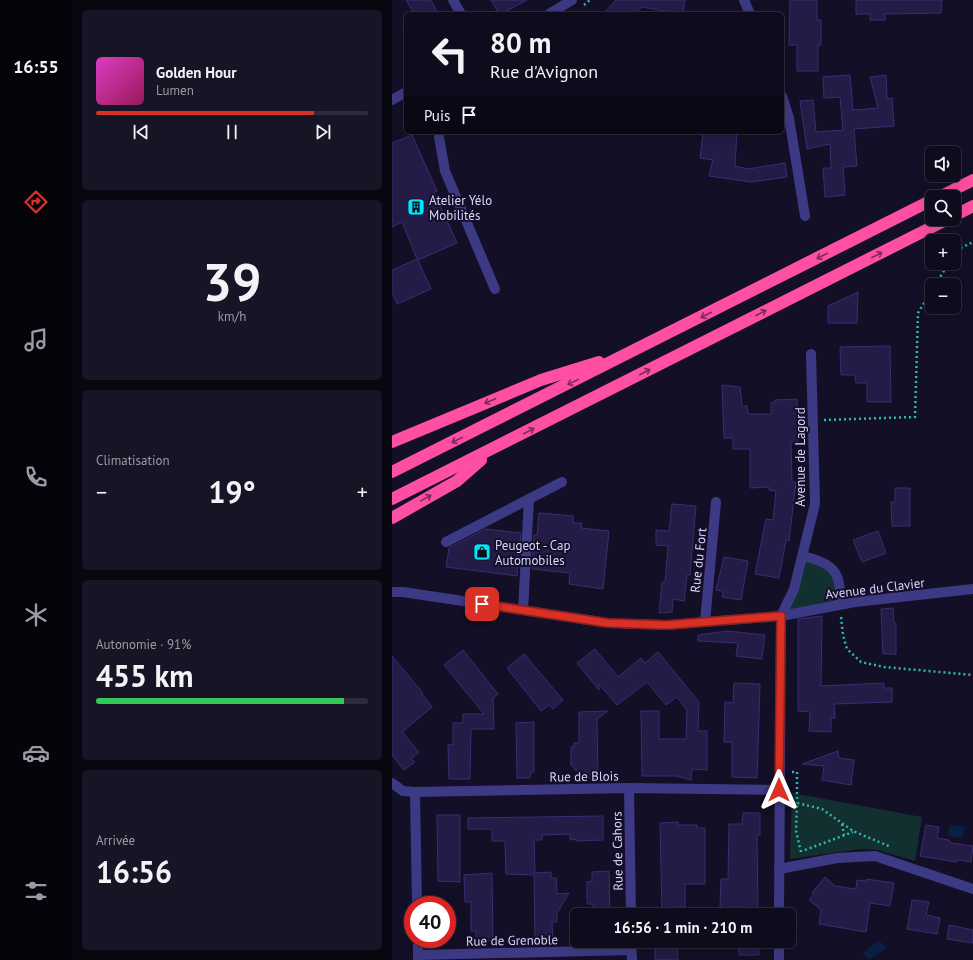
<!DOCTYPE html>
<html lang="fr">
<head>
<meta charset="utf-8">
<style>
  body { margin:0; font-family:"PT Sans",sans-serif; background:#171425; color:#f1f3f6; height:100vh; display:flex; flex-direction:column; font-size:15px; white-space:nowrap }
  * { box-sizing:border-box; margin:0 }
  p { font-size:13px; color:#9b9ba3 }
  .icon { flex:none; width:22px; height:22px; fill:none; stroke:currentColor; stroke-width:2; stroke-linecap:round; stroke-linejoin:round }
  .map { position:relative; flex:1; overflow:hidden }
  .details { display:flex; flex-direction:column; gap:10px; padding:10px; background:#08060f; width:320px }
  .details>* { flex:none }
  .banner { position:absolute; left:12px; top:12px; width:380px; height:122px; border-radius:6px; box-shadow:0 4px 16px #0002,0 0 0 1px #2e2b3b; background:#0e0b1c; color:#f1f3f6; overflow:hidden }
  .controls { position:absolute; left:533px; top:146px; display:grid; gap:8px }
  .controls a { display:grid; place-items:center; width:36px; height:36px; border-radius:6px; background:#0e0b1c; box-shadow:0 4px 16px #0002,0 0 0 1px #2e2b3b; font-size:20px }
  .speed { position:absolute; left:12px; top:896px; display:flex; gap:8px; font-size:20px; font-weight:700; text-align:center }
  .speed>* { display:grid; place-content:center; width:52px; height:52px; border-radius:50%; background:#0e0b1c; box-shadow:0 4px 16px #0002,0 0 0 1px #2e2b3b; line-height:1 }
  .speed .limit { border:6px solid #d22; background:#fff; color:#111 }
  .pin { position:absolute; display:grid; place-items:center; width:34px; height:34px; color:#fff; margin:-17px; border-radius:8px; box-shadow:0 2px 6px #0006 }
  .me { position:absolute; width:44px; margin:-22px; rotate:0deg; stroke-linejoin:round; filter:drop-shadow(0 0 3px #0008) }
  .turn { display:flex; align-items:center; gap:14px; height:84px; padding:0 20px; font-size:18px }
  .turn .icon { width:52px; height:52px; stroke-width:2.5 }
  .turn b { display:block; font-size:28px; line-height:34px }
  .then { display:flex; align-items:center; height:38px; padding:0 20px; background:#0003; gap:8px; font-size:15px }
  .big { font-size:30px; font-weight:700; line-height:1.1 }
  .details .widget { flex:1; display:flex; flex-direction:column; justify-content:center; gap:6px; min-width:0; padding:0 14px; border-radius:6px; background:#171425 }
  .details .dial { align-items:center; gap:0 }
  .dial b { font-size:52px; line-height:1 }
  .song { display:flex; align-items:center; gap:12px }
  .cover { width:48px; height:48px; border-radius:6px; background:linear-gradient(135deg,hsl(310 70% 55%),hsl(330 70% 35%)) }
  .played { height:4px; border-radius:2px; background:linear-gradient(90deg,#d93025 80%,#2e2b3b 80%) }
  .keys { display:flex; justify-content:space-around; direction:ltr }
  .heat { display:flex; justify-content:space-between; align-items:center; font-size:22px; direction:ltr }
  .charge { height:6px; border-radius:3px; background:linear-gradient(90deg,#34c759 91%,#2e2b3b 0) }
  .trip { position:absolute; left:178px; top:908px; width:226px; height:40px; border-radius:6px; background:#0e0b1c; box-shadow:0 4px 16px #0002,0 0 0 1px #2e2b3b; font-weight:700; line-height:40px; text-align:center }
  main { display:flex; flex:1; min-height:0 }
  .tab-bar { display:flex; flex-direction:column; width:72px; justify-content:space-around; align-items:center; background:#06040b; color:#9b9ba3 }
  .tab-bar .icon { width:28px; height:28px }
  .tab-bar .current { color:#d93025 }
  .tab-bar b { font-size:18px; color:#f1f3f6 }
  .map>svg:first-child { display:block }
</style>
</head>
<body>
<main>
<nav class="tab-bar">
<b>16:55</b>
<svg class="icon current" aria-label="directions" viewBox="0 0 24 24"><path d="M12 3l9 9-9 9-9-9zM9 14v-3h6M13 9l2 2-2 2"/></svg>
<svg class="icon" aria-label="music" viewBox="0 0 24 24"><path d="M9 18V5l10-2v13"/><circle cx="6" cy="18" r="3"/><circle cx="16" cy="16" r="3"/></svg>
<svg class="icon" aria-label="phone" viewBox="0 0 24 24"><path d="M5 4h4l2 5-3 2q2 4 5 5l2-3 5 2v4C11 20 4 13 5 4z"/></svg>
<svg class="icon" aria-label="climate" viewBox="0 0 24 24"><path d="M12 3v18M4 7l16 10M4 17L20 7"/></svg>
<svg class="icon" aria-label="car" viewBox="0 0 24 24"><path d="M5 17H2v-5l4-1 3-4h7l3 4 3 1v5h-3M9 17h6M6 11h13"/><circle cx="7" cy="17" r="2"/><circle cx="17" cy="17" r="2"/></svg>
<svg class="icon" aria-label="filters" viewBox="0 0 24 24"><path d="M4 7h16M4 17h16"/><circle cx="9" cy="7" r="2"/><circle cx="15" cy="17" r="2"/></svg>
</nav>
<section class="details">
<div class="widget">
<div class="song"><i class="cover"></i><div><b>Golden Hour</b><p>Lumen</p></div></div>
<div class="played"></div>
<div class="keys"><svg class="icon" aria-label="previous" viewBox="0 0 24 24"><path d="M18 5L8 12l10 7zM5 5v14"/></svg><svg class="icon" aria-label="pause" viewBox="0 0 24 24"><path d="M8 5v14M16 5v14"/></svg><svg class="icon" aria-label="next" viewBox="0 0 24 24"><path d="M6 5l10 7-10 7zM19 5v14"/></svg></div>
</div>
<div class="widget dial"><b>39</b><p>km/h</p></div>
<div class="widget"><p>Climatisation</p>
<div class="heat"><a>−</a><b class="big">19°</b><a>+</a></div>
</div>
<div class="widget"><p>Autonomie · 91%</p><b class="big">455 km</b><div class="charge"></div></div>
<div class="widget"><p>Arrivée</p><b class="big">16:56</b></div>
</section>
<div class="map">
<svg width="581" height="960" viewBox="0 0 581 960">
  <rect width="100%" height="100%" fill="#130f26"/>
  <g fill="#12302f">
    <polygon points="411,556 437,565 448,604 389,616"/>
    <polygon points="400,793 530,817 523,861 486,850 468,849 398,859"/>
  </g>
  <g fill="#0a1f44">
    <polygon points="557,825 573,827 570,838 556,836"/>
    <polygon points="487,940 494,948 477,960 471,953"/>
  </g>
  <g fill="#241b47" stroke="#3b2d73">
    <polygon points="14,0 39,0 46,14 22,14"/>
    <polygon points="99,0 135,0 109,14 107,14"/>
    <polygon points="224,0 293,0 291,14 250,7 243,14 211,14"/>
    <polygon points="398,0 425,0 425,20 429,20 429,45 426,45 426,71 405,71 405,45 397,45"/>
    <polygon points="464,0 550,0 549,13 493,14 493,20 478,20 478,14 464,14"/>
    <polygon points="458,75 461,110 486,108 478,77 494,75 495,99 500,98 502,126 462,129 465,166 451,167 453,195 433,197 431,168 439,168 438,144 415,149 408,101 421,100 424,132 451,130 448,97 432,98 431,77"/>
    <polygon points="311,132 345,132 343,166 356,169 393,163 395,177 359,182 317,176 321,160 308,158"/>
    <polygon points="20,135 45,191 42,192 65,243 26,260 39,289 5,304 0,292 0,270 25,259 10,222 0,227 0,143"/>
    <polygon points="466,292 465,323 436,323 436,306"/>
    <polygon points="498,346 499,402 475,402 475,383 464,383 463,375 449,375 448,347"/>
    <polygon points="330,385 348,387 350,406 355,406 356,414 379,414 379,403 383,402 383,400 405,399 406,442 399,442 400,482 404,482 397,541 394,540 387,578 363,574 374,519 381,520 384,491 377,490 377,487 358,488 358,449 341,449 341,438 332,438"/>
    <polygon points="503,488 518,488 518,526 500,526 499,502 503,502"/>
    <polygon points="280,504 304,506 298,575 295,575 292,601 281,599 280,612 267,613 270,582 273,582 276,546 264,545 264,530 277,531"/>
    <polygon points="147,513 181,516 181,523 190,523 189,528 217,531 211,589 177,584 178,573 140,569 142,535 145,535"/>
    <polygon points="93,529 129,533 125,576 54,567 57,548"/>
    <polygon points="486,531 494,553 470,562 461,540"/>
    <polygon points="332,557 356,561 349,600 330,597 331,591 324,590"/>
    <polygon points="501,608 502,623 504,623 504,654 491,654 489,609"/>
    <polygon points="430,616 429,686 492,683 492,688 500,688 500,702 442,704 443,718 439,718 439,732 417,731 418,712 406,711 406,619"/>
    <polygon points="336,631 373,635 370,659 344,656 346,643 306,641 306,635"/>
    <polygon points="203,649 226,677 249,658 253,663 266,652 307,702 306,731 315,731 315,770 300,769 299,780 285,776 250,776 249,711 267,711 267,739 294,739 295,710 285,697 274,705 255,682 225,705 207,684 207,690 185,663"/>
    <polygon points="71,650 106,694 101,698 102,729 79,729 78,779 57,779 56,745 61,744 61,723 71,723 71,714 92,714 52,665"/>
    <polygon points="132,654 171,700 161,709 157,705 149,711 115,668"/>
    <polygon points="0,656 31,693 30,694 40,707 10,732 27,752 19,759 23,762 12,770 0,755"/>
    <polygon points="342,683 368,684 365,778 340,777 340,742 332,742 333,702 341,703"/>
    <polygon points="216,711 205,719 206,778 191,778 179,765 179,747 182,747 182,743 187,743 187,712"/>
    <polygon points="142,722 142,772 139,772 138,778 125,778 124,723"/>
    <polygon points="446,751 447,758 462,760 459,785 430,780 432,766 410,764"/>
    <polygon points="351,813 368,813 368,835 365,835 366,915 348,915 348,907 328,908 329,879 336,879 337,824 350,824"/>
    <polygon points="45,815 68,815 68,882 46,881"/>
    <polygon points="211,816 211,840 184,841 184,839 178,840 178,834 150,835 150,840 142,840 143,873 159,872 159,878 164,878 165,894 177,893 165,913 165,922 160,922 161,941 143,941 142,875 114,874 113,841 100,841 100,829 76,829 76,818"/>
    <polygon points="286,822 286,825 305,825 305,828 313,828 313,884 293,884 293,907 285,907 285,915 270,915 268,823"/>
    <polygon points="534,825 547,827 545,838 557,840 559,843 581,846 579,862 567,860 564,862 528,856"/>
    <polygon points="217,871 218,915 201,915 201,904 195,904 195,882 200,881 200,872"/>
    <polygon points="100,873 101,941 84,941 84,931 79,931 79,902 73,902 72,875"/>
    <polygon points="433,877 443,886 464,889 465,880 474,881 474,879 502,883 498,906 478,903 474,932 427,924 429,910 417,900 422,894 420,893"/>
    <polygon points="520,900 537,902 534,915 548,918 545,934 515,929"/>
    <polygon points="557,925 581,930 581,943 555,939"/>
    <polygon points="263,941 285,941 286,960 263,960"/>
    <polygon points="347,941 366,941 367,955 347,955"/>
  </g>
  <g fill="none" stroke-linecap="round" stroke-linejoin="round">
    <g stroke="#2fb8b0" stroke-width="2.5" stroke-dasharray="2 3" stroke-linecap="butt">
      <polyline points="192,5 198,0"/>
      <polyline points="562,255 565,250 581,242"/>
      <polyline points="543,285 557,263"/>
      <polyline points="432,420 523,417 526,313 540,290"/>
      <polyline points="449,617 451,635 455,649 469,662 492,667 581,675"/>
      <polyline points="400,772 405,772 405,803"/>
      <polyline points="450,824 452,835"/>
      <polyline points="413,850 461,832"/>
      <polyline points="409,852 404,831 405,803 430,809 461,831 499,847"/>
    </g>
    <g stroke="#3d3a85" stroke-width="10">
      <polyline points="61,0 69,14"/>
      <polyline points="352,0 358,14"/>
      <polyline points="157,14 180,0"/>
      <polyline points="390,96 397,118 413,216"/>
      <polyline points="0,100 14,92"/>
      <polyline points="47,137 53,171 103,289"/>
      <polyline points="137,499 170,482"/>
      <polyline points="54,542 137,499 131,610"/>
      <path d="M411,556C441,563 450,572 448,604"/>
      <polyline points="0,592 11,592 216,623 275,625 389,616 463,602 581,589"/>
      <polyline points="313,622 324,502"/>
      <polyline points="0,783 11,791 23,792 237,788 387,790"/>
      <polyline points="237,788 239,915"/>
      <polyline points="23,792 25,905"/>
      <polyline points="387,869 445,858 483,856 581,889"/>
      <polyline points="387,915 389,616 402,589 423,504 419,354"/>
      <polyline points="26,939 26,960"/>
      <polyline points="239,941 240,960"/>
      <polyline points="387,941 387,960"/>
      <polyline points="26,955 239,950"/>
    </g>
    <g stroke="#ff4fa3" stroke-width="12">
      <polyline points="547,197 581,180"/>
      <polyline points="562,216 581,206"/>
      <polyline points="0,442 149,380 207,362"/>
      <polyline points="0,472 540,200"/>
      <polyline points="0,499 556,219"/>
      <polyline points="0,518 65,481 89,460"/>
    </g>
  </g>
  <defs><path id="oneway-shaft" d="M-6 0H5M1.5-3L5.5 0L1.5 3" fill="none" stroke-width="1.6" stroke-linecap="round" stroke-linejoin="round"/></defs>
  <g stroke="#7d2c5e">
    <use href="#oneway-shaft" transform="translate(485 255) rotate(-27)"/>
    <use href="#oneway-shaft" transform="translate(430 256) rotate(153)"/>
    <use href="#oneway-shaft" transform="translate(369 313) rotate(-27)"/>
    <use href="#oneway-shaft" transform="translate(314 315) rotate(153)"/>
    <use href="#oneway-shaft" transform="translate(253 372) rotate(-27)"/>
    <use href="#oneway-shaft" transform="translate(181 382) rotate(154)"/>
    <use href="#oneway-shaft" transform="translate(98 401) rotate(157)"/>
    <use href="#oneway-shaft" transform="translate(137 431) rotate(-27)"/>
    <use href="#oneway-shaft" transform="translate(65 440) rotate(154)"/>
    <use href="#oneway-shaft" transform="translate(34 498) rotate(-29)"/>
  </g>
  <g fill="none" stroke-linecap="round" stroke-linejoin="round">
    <g stroke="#8d1f18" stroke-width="10">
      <polyline id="route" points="90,604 216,623 275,625 389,616 387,790"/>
    </g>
    <use href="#route" stroke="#d93025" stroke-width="7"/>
  </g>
  <defs>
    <g id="building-square" transform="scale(0.9)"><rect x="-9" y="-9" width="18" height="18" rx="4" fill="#00e5ff" stroke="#130f26"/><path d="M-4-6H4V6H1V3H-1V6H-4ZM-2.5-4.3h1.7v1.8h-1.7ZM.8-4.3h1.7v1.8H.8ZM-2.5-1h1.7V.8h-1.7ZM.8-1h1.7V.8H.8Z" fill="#111"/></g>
    <g id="shop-square" transform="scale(0.9)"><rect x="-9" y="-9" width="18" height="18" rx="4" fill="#00e5ff" stroke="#130f26"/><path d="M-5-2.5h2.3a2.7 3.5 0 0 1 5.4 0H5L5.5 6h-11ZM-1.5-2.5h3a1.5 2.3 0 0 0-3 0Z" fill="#111"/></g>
  </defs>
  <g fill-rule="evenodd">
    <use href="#building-square" x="24" y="207"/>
    <use href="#shop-square" x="90" y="552"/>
  </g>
  <g text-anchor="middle" stroke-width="4" stroke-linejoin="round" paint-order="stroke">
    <g font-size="13" fill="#d9d4ff" stroke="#130f26" text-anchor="start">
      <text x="37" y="205">Atelier Yélo<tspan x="37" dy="15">Mobilités</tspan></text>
      <text x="103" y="550">Peugeot - Cap<tspan x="103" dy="15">Automobiles</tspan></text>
    </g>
    <g font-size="13" fill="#d9d4ff" stroke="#130f26">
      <text transform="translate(408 457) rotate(-90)" y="5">Avenue de Lagord</text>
      <text transform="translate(306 560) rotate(-84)" y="5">Rue du Fort</text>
      <text transform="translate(483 588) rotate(-7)" y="5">Avenue du Clavier</text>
      <text transform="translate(192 776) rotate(-1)" y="5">Rue de Blois</text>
      <text transform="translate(225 851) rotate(-91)" y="5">Rue de Cahors</text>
      <text transform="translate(120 940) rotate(-1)" y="5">Rue de Grenoble</text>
    </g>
  </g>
</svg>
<div class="controls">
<a><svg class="icon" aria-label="sound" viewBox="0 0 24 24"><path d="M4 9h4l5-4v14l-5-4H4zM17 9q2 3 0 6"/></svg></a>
<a><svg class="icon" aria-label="search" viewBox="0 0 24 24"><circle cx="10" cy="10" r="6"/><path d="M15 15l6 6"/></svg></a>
<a>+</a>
<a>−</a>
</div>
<div class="speed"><div class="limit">40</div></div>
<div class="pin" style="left:90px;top:604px;background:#d93025"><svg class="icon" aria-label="arrive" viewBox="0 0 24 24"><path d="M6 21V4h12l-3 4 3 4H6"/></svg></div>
<svg class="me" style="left:387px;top:790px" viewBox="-20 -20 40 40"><path d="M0-17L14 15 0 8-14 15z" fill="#d93025" stroke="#fff" stroke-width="4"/></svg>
<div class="trip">16:56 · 1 min · 210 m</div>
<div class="banner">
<div class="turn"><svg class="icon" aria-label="left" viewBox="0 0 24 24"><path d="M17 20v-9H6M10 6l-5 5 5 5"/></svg><div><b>80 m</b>Rue d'Avignon</div></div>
<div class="then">Puis<svg class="icon" aria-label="arrive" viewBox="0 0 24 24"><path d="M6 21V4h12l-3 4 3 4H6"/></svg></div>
</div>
</div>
</main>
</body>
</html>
